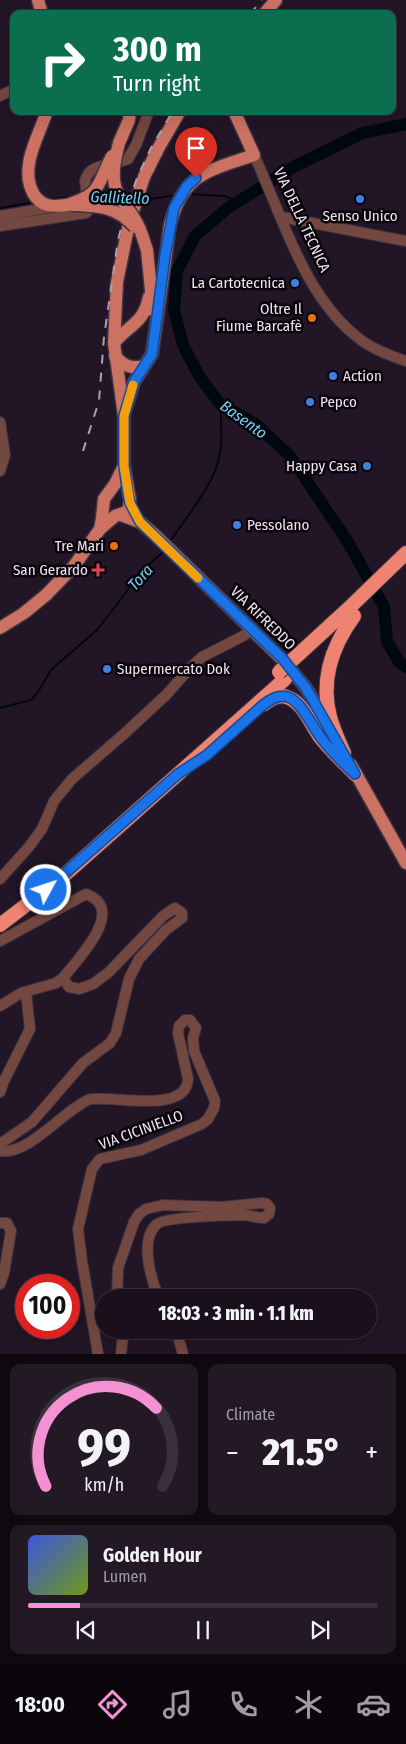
<!DOCTYPE html>
<html lang="en">
<head>
<meta charset="utf-8">
<style>
  body { margin:0; font-family:"Fira Sans Condensed",sans-serif; background:#231925; color:#f1f3f6; height:100vh; display:flex; flex-direction:column; font-size:19px; white-space:nowrap }
  * { box-sizing:border-box; margin:0 }
  p { font-size:16px; color:#9f9da3 }
  .icon { flex:none; width:28px; height:28px; fill:none; stroke:currentColor; stroke-width:2; stroke-linecap:round; stroke-linejoin:round }
  .map { position:relative; height:1354px; overflow:hidden }
  .drawer { display:flex; flex-direction:column; gap:10px; padding:10px; background:#0e090f; flex:1 }
  .drawer>* { flex:none }
  .banner { position:absolute; left:10px; top:10px; width:386px; height:105px; border-radius:10px; box-shadow:0 5px 20px #0002,0 0 0 1px #38303b; background:#0b6e4f; color:#fff; overflow:hidden }
  .speed { position:absolute; left:15px; top:1274px; display:flex; gap:10px; font-size:25px; font-weight:700; text-align:center }
  .speed>* { display:grid; place-content:center; width:65px; height:65px; border-radius:50%; background:#1a101c; box-shadow:0 5px 20px #0002,0 0 0 1px #38303b; line-height:1 }
  .speed .limit { border:8px solid #d22; background:#fff; color:#111 }
  .pin { position:absolute; display:grid; place-items:center; width:42px; height:42px; color:#fff; margin:-51px -21px; border-radius:50% 50% 50% 0; rotate:-45deg; box-shadow:0 0 5px #0007 }
  .pin .icon { rotate:45deg }
  .me { position:absolute; width:55px; margin:-28px; rotate:50deg; stroke-linejoin:round; filter:drop-shadow(0 0 4px #0008) }
  .turn { display:flex; align-items:center; gap:18px; height:105px; padding:0 20px; font-size:22px }
  .turn .icon { width:65px; height:65px; stroke-width:2.5 }
  .turn b { display:block; font-size:35px; line-height:42px }
  .big { font-size:38px; font-weight:800; line-height:1.1 }
  .drawer .widget { flex:1; display:flex; flex-direction:column; justify-content:center; gap:8px; min-width:0; padding:0 18px; border-radius:10px; background:#231925 }
  .drawer .dial { align-items:center; gap:0 }
  .dial svg { height:130px; overflow:visible; fill:none; stroke:#38303b; stroke-width:7; stroke-linecap:round; text-anchor:middle }
  .dial text { fill:#f1f3f6; stroke:none }
  .song { display:flex; align-items:center; gap:15px }
  .cover { width:60px; height:60px; border-radius:8px; background:linear-gradient(135deg,hsl(230 70% 55%),hsl(80 70% 35%)) }
  .played { height:5px; border-radius:2px; background:linear-gradient(90deg,#f491d3 15%,#38303b 15%) }
  .keys { display:flex; justify-content:space-around; direction:ltr }
  .heat { display:flex; justify-content:space-between; align-items:center; font-size:28px; direction:ltr }
  .drawer .tiles { flex:1; display:grid; gap:10px; grid-template-columns:1fr 1fr }
  .widget:last-child { grid-column:span 2 }
  .trip { position:absolute; left:95px; top:1289px; width:282px; height:50px; border-radius:25px; background:#1a101c; box-shadow:0 5px 20px #0002,0 0 0 1px #38303b; font-weight:800; line-height:50px; text-align:center }
  .menu { display:flex; height:80px; justify-content:space-around; align-items:center; background:#0a060b; color:#9f9da3 }
  .menu .icon { width:35px; height:35px }
  .menu .selected { color:#f491d3 }
  .menu b { font-size:22px; color:#f1f3f6 }
  .map>svg:first-child { display:block }
</style>
</head>
<body>
<div class="map">
<svg width="406" height="1354" viewBox="0 0 406 1354">
  <rect width="100%" height="100%" fill="#221525"/>
  <g fill="none" stroke-linecap="round" stroke-linejoin="round">
    <g stroke="#00080f" stroke-width="2">
      <polyline points="188,194 224,196 239,201"/>
      <polyline points="96,197 114,197"/>
      <polyline points="49,199 72,197"/>
      <polyline points="141,199 150,199 176,195"/>
      <polyline points="0,208 35,202"/>
      <path d="M169,543C187,515 218,482 221,447C222,433 221,418 220,404"/>
      <polyline points="0,708 31,700 38,692 51,670 98,629 143,570 164,551"/>
    </g>
    <polyline stroke="#00080f" stroke-width="12" points="406,124 363,133 295,166 229,207 195,236 177,271 174,310 183,345 199,376 220,404 257,425 290,456 348,542 384,607 387,641 399,662 406,667"/>
    <g stroke="#3f3241" stroke-width="12">
      <g id="minor">
        <polyline points="0,96 14,89"/>
        <path d="M254,155C283,217 304,298 361,340C374,350 391,356 406,361"/>
        <polyline points="0,216 52,207"/>
        <polyline points="281,217 406,241"/>
        <path d="M0,226L86,213L89,210L85,181C89,162 114,166 128,159L136,145L149,111"/>
        <polyline points="0,422 5,455 0,471"/>
        <polyline points="0,879 28,848 42,829 54,801 72,779 124,734 166,695 191,667 202,657 243,636 251,630"/>
        <path d="M0,941L86,894C128,909 77,960 63,978L56,983L21,993L0,1006"/>
        <polyline points="0,1092 4,1081 30,1029 26,992"/>
        <polyline points="0,1144 32,1122 83,1063 110,1043 116,1033 129,979 139,959 166,930 182,918 182,913 175,908 163,916 109,972 93,984 79,989 69,987 63,978"/>
        <path d="M0,1151C26,1155 58,1118 78,1106C83,1103 87,1099 92,1099C116,1096 186,1114 188,1079L178,1033L179,1026L185,1020H190L196,1028L193,1038L194,1051L215,1101L214,1108L208,1119L202,1124L141,1150L100,1159L92,1169L78,1229L82,1261L98,1354"/>
        <polyline points="0,1223 7,1223 11,1231 4,1273 0,1284"/>
        <path d="M117,1298L118,1268L134,1222L139,1214L146,1209L163,1205L222,1207L262,1203L267,1204L270,1208L269,1214L264,1218C258,1218 252,1216 245,1215C232,1215 164,1217 157,1224C139,1239 151,1280 159,1298"/>
        <polyline points="176,1330 183,1354"/>
        <polyline points="121,1354 123,1336 122,1330"/>
      </g>
    </g>
    <g stroke="#3f3241" stroke-width="15">
      <g id="major">
        <polyline points="38,0 42,14"/>
        <polyline points="264,14 276,0"/>
        <path d="M47,111C39,136 19,167 33,193C41,207 52,207 67,205"/>
        <polyline points="119,143 129,120 130,111"/>
        <polyline points="142,235 147,250 153,310"/>
        <path d="M114,343C129,324 143,325 149,297"/>
        <path d="M115,356C124,366 130,369 144,366"/>
        <path d="M125,411L134,382L152,354L170,225C183,173 208,171 254,155L234,111"/>
        <polyline points="121,515 140,522 157,537 281,658 306,688 331,730"/>
        <polyline points="100,529 102,518 104,499 115,484 124,466"/>
        <polyline points="0,628 24,613 46,595 74,566 100,529 115,516 126,512 129,508 130,500 124,466 124,416 114,343 117,282 129,223 144,177 159,147 180,111"/>
        <polyline points="351,765 406,863"/>
      </g>
    </g>
    <g stroke="#3f3241" stroke-width="16">
      <g id="highway">
        <polyline points="299,654 348,609 406,553"/>
        <path d="M264,704C271,699 280,693 289,698C304,704 311,725 320,737C331,751 343,762 355,774"/>
        <path d="M344,753C339,741 333,729 330,717C320,679 332,646 354,616"/>
        <polyline points="0,925 60,879 285,679"/>
      </g>
    </g>
    <use href="#minor" stroke="#734840" stroke-width="10"/>
    <use href="#major" stroke="#cb7263" stroke-width="12"/>
    <use href="#highway" stroke="#ee8371" stroke-width="14"/>
    <g stroke="#aba1ae" stroke-width="2" stroke-dasharray="9 9" stroke-linecap="butt">
      <polyline points="250,14 262,0"/>
      <polyline points="83,451 99,401 104,337 118,240 123,221 137,178 151,148 173,111"/>
    </g>
    <g stroke="#3f3241" stroke-width="15" stroke-linecap="butt">
      <g id="major-bridge">
        <path d="M119,143C115,160 110,178 118,194C126,208 137,218 142,235"/>
        <path d="M67,205C103,193 96,186 112,156"/>
        <path d="M72,205C99,206 116,206 135,227"/>
      </g>
    </g>
    <g stroke="#3f3241" stroke-width="16" stroke-linecap="butt">
      <polyline id="highway-bridge" points="279,672 299,654"/>
    </g>
    <use href="#major-bridge" stroke="#cb7263" stroke-width="12"/>
    <use href="#highway-bridge" stroke="#ee8371" stroke-width="14"/>
  </g>
  <g fill="none" stroke-linecap="round" stroke-linejoin="round">
    <g stroke="#114b97" stroke-width="12">
      <path id="route" d="M46,890L178,774L207,755L263,705C270,700 278,694 288,697C303,703 312,727 322,739C332,752 343,763 355,774L306,688L282,658L140,522L130,503L128,495L124,466V416L134,382L152,354L165,256L174,208L187,186L196,178"/>
    </g>
    <use href="#route" stroke="#1a73e8" stroke-width="9"/>
    <polyline stroke="#f59e0b" stroke-width="9" points="133,385 124,416 124,466 130,503 140,522 198,578"/>
  </g>
  <g fill="#3f7fe0" stroke="#09040a" stroke-width="2">
    <circle cx="360" cy="199" r="5"/>
    <circle cx="295" cy="283" r="5"/>
    <circle cx="333" cy="376" r="5"/>
    <circle cx="310" cy="402" r="5"/>
    <circle cx="367" cy="466" r="5"/>
    <circle cx="237" cy="525" r="5"/>
    <circle cx="107" cy="669" r="5"/>
  </g>
  <g fill="#e8710a" stroke="#09040a" stroke-width="2">
    <circle cx="312" cy="318" r="5"/>
    <circle cx="114" cy="546" r="5"/>
  </g>
  <path fill="#e0444e" stroke="#09040a" stroke-width="2" d="M95.5 562.5h5v5h5v5h-5v5h-5v-5h-5v-5h5z"/>
  <g text-anchor="middle" stroke-width="5" stroke-linejoin="round" paint-order="stroke">
    <g font-size="15" fill="#eee5f0" stroke="#09040a" text-anchor="end">
      <text x="360" y="221" text-anchor="middle">Senso Unico</text>
      <text x="285" y="288">La Cartotecnica</text>
      <text x="302" y="314">Oltre Il<tspan x="302" dy="17">Fiume Barcafè</tspan></text>
      <text x="343" y="381" text-anchor="start">Action</text>
      <text x="320" y="407" text-anchor="start">Pepco</text>
      <text x="357" y="471">Happy Casa</text>
      <text x="247" y="530" text-anchor="start">Pessolano</text>
      <text x="104" y="551">Tre Mari</text>
      <text x="88" y="575">San Gerardo</text>
      <text x="117" y="674" text-anchor="start">Supermercato Dok</text>
    </g>
    <g font-size="15" fill="#eee5f0" stroke="#09040a">
      <text transform="translate(302 220) rotate(65)" y="5">VIA DELLA TECNICA</text>
      <text transform="translate(263 618) rotate(44)" y="5">VIA RIFREDDO</text>
      <text transform="translate(141 1130) rotate(-20)" y="5">VIA CICINIELLO</text>
    </g>
    <g font-size="16" font-style="italic" fill="#70d2f6" stroke="#09040a">
      <text transform="translate(120 197) rotate(2)" y="6">Gallitello</text>
      <text transform="translate(244 419) rotate(36)" y="6">Basento</text>
      <text transform="translate(140 577) rotate(-48)" y="6">Tora</text>
    </g>
  </g>
</svg>
<div class="speed"><div class="limit">100</div></div>
<div class="pin" style="left:196px;top:178px;background:#d93025"><svg class="icon" aria-label="arrive" viewBox="0 0 24 24"><path d="M6 21V4h12l-3 4 3 4H6"/></svg></div>
<svg class="me" style="left:46px;top:890px" viewBox="-20 -20 40 40"><circle r="17" fill="#1a73e8" stroke="#fff" stroke-width="3"/><path d="M0-11L8 9 0 5-8 9z" fill="#fff"/></svg>
<div class="trip">18:03 · 3 min · 1.1 km</div>
<div class="banner">
<div class="turn"><svg class="icon" aria-label="right" viewBox="0 0 24 24"><path d="M7 20v-9h11M14 6l5 5-5 5"/></svg><div><b>300 m</b>Turn right</div></div>
</div>
</div>
<section class="drawer">
<div class="tiles">
<div class="widget dial"><svg viewBox="0 0 100 80">
<path d="M14 69A42 42 0 1 1 86 69"/>
<path d="M14 69A42 42 0 0 1 82 21" stroke="#f491d3"/>
<text x="50" y="56" font-size="32" font-weight="700">99</text>
<text x="50" y="72" font-size="11">km/h</text>
</svg></div>
<div class="widget"><p>Climate</p>
<div class="heat"><a>−</a><b class="big">21.5°</b><a>+</a></div>
</div>
<div class="widget">
<div class="song"><i class="cover"></i><div><b>Golden Hour</b><p>Lumen</p></div></div>
<div class="played"></div>
<div class="keys"><svg class="icon" aria-label="previous" viewBox="0 0 24 24"><path d="M18 5L8 12l10 7zM5 5v14"/></svg><svg class="icon" aria-label="pause" viewBox="0 0 24 24"><path d="M8 5v14M16 5v14"/></svg><svg class="icon" aria-label="next" viewBox="0 0 24 24"><path d="M6 5l10 7-10 7zM19 5v14"/></svg></div>
</div>
</div>
</section>
<nav class="menu">
<b>18:00</b>
<svg class="icon selected" aria-label="directions" viewBox="0 0 24 24"><path d="M12 3l9 9-9 9-9-9zM9 14v-3h6M13 9l2 2-2 2"/></svg>
<svg class="icon" aria-label="music" viewBox="0 0 24 24"><path d="M9 18V5l10-2v13"/><circle cx="6" cy="18" r="3"/><circle cx="16" cy="16" r="3"/></svg>
<svg class="icon" aria-label="phone" viewBox="0 0 24 24"><path d="M5 4h4l2 5-3 2q2 4 5 5l2-3 5 2v4C11 20 4 13 5 4z"/></svg>
<svg class="icon" aria-label="climate" viewBox="0 0 24 24"><path d="M12 3v18M4 7l16 10M4 17L20 7"/></svg>
<svg class="icon" aria-label="car" viewBox="0 0 24 24"><path d="M5 17H2v-5l4-1 3-4h7l3 4 3 1v5h-3M9 17h6M6 11h13"/><circle cx="7" cy="17" r="2"/><circle cx="17" cy="17" r="2"/></svg>
</nav>
</body>
</html>
